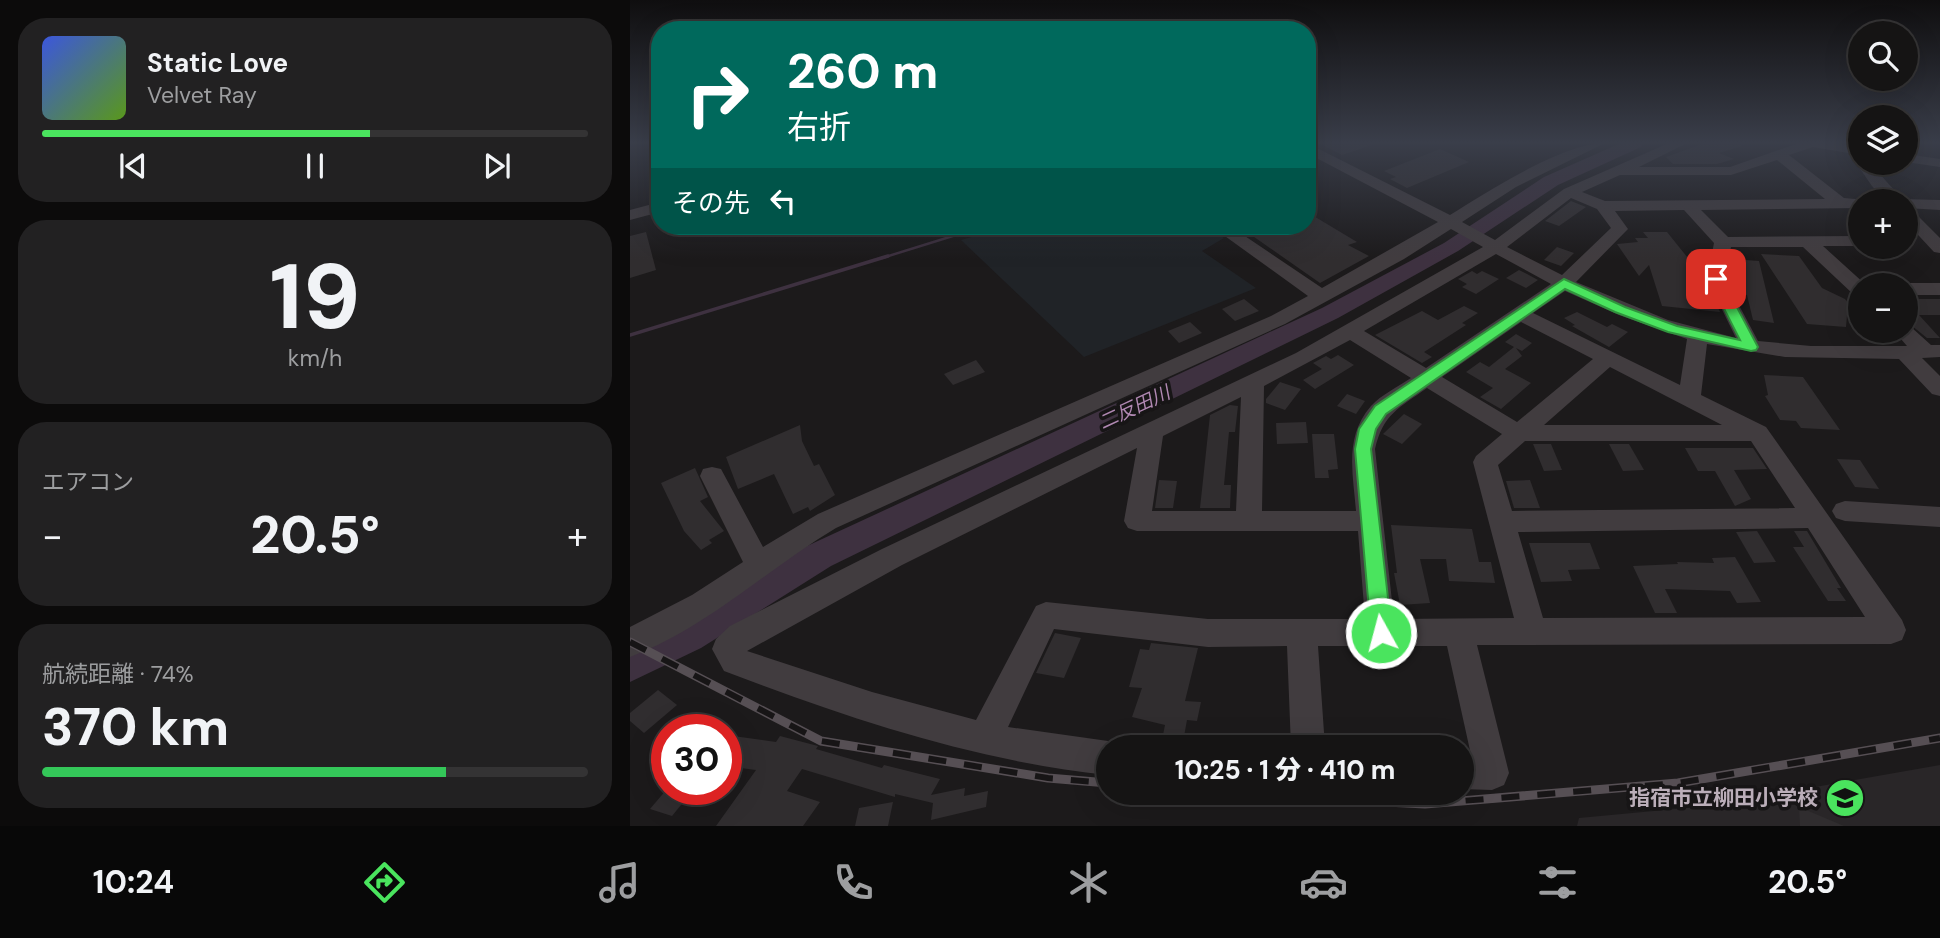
<!DOCTYPE html>
<html lang="ja">
<head>
<meta charset="utf-8">
<style>
  body { margin:0; font-family:"DM Sans","Noto Sans JP",sans-serif; background:#222122; color:#f1f3f6; height:100vh; display:flex; flex-direction:column; font-size:26px; white-space:nowrap }
  * { box-sizing:border-box; margin:0 }
  p { font-size:23px; color:#9d9ea0 }
  .icon { flex:none; width:38px; height:38px; fill:none; stroke:currentColor; stroke-width:2; stroke-linecap:round; stroke-linejoin:round }
  .map { position:relative; flex:1; overflow:hidden }
  .drawer { display:flex; flex-direction:column; gap:18px; padding:18px; background:#0c0b0b; width:630px }
  .drawer>* { flex:none }
  .guide { position:absolute; left:21px; top:21px; width:665px; height:214px; border-radius:28px; box-shadow:0 7px 28px #0002,0 0 0 2px #343334; background:#00695c; color:#fff; overflow:hidden }
  .buttons { position:absolute; left:1218px; top:21px; display:grid; gap:14px }
  .buttons a { display:grid; place-items:center; width:70px; height:70px; border-radius:50%; background:#151414; box-shadow:0 7px 28px #0002,0 0 0 2px #343334; font-size:35px }
  .speed { position:absolute; left:21px; top:714px; display:flex; gap:14px; font-size:35px; font-weight:700; text-align:center }
  .speed>* { display:grid; place-content:center; width:91px; height:91px; border-radius:50%; background:#151414; box-shadow:0 7px 28px #0002,0 0 0 2px #343334; line-height:1 }
  .speed .limit { border:10px solid #d22; background:#fff; color:#111 }
  .pin { position:absolute; display:grid; place-items:center; width:60px; height:60px; color:#fff; margin:-30px; border-radius:14px; box-shadow:0 4px 10px #0006 }
  .me { position:absolute; width:77px; margin:-38px; rotate:353deg; stroke-linejoin:round; filter:drop-shadow(0 0 5px #0008) }
  .turn { display:flex; align-items:center; gap:24px; height:147px; padding:0 21px; font-size:32px }
  .turn .icon { width:91px; height:91px; stroke-width:2.5 }
  .turn b { display:block; font-size:49px; line-height:60px }
  .then { display:flex; align-items:center; height:66px; padding:0 21px; background:#0003; gap:14px; font-size:26px }
  .big { font-size:52px; font-weight:800; line-height:1.1 }
  .drawer .card { flex:1; display:flex; flex-direction:column; justify-content:center; gap:10px; min-width:0; padding:0 24px; border-radius:28px; background:#222122 }
  .drawer .dial { align-items:center; gap:0 }
  .dial b { font-size:91px; line-height:1 }
  .song { display:flex; align-items:center; gap:21px }
  .cover { width:84px; height:84px; border-radius:10px; background:linear-gradient(135deg,hsl(230 70% 55%),hsl(90 70% 35%)) }
  .played { height:7px; border-radius:4px; background:linear-gradient(90deg,#4ae45e 60%,#343334 60%) }
  .keys { display:flex; justify-content:space-around; direction:ltr }
  .heat { display:flex; justify-content:space-between; align-items:center; font-size:38px; direction:ltr }
  .charge { height:10px; border-radius:5px; background:linear-gradient(90deg,#34c759 74%,#343334 0) }
  .trip { position:absolute; left:466px; top:735px; width:378px; height:70px; border-radius:35px; background:#151414; box-shadow:0 7px 28px #0002,0 0 0 2px #343334; font-weight:800; line-height:70px; text-align:center }
  .menu { display:flex; height:112px; justify-content:space-around; align-items:center; background:#080808; color:#9d9ea0 }
  .menu .icon { width:49px; height:49px }
  .menu .selected { color:#4ae45e }
  .menu b { font-size:32px; color:#f1f3f6 }
  main { display:flex; flex:1; min-height:0 }
  .map>svg:first-child { display:block }
</style>
</head>
<body>
<main>
<section class="drawer">
<div class="card">
<div class="song"><i class="cover"></i><div><b>Static Love</b><p>Velvet Ray</p></div></div>
<div class="played"></div>
<div class="keys"><svg class="icon" aria-label="previous" viewBox="0 0 24 24"><path d="M18 5L8 12l10 7zM5 5v14"/></svg><svg class="icon" aria-label="pause" viewBox="0 0 24 24"><path d="M8 5v14M16 5v14"/></svg><svg class="icon" aria-label="next" viewBox="0 0 24 24"><path d="M6 5l10 7-10 7zM19 5v14"/></svg></div>
</div>
<div class="card dial"><b>19</b><p>km/h</p></div>
<div class="card"><p>エアコン</p>
<div class="heat"><a>−</a><b class="big">20.5°</b><a>+</a></div>
</div>
<div class="card"><p>航続距離 · 74%</p><b class="big">370 km</b><div class="charge"></div></div>
</section>
<div class="map">
<svg width="1310" height="826" viewBox="0 0 1310 826">
  <rect width="100%" height="100%" fill="#1c1a1b"/>
  <polygon fill="#292628" points="1310,765 1310,826 947,826 949,818 1077,806"/>
  <polygon fill="#202327" points="380,226 574,226 594,238 572,251 626,288 454,357 331,240"/>
  <g fill="none" stroke-linecap="round" stroke-linejoin="round">
    <polyline stroke="#3e3140" stroke-width="2.5" points="252,258 355,226"/>
    <polyline stroke="#3e3140" stroke-width="3.5" points="0,335 258,256"/>
    <polygon fill="#3e3140" fill-rule="evenodd" points="991,143 1013,143 1011,147 928,185 828,251 708,318 201,566 71,648 0,682 0,645 45,624 177,546 692,308 814,243 914,177"/>
  </g>
  <g fill="#302d2f">
    <polygon points="689,143 742,143 742,145 712,155"/>
    <polygon points="1075,143 1112,143 1112,146 1089,153 1104,159 1087,164 1043,164 1036,157"/>
    <polygon points="810,149 839,162 777,188 760,179 766,177 754,171"/>
    <polygon points="941,201 956,207 929,226 915,221"/>
    <polygon points="677,212 727,242 718,245 739,256 690,283 617,232 631,226 677,226"/>
    <polygon points="16,232 26,270 0,278 0,236"/>
    <polygon points="1013,232 1037,232 1074,278 1090,312 1032,306 1019,265 1009,276 987,244 1008,242 1005,238 1018,238"/>
    <polygon points="927,247 944,253 931,266 914,260"/>
    <polygon points="1131,254 1169,256 1192,288 1215,299 1218,303 1216,327 1177,324"/>
    <polygon points="1101,259 1129,261 1144,323 1123,320 1117,295 1105,292 1098,279"/>
    <polygon points="889,270 897,274 908,280 896,288 876,278"/>
    <polygon points="842,271 847,274 852,271 869,279 846,294 832,287 837,284 828,279"/>
    <polygon points="614,299 629,311 605,321 592,309"/>
    <polygon points="1276,299 1310,299 1310,315 1289,315 1310,338 1297,338 1276,321"/>
    <polygon points="834,306 848,313 832,323 836,325 794,352 802,357 792,363 745,335 792,311 808,320"/>
    <polygon points="947,312 977,327 982,324 998,332 979,347 942,326 945,325 934,318"/>
    <polygon points="560,322 572,333 549,343 538,331"/>
    <polygon points="886,334 902,343 892,351 886,348 892,356 875,369 901,383 871,409 850,397 863,388 836,372 850,362 859,367 884,347 875,342"/>
    <polygon points="708,355 724,365 685,389 673,380 692,369 683,363 696,356 701,359"/>
    <polygon points="346,360 355,372 323,385 314,374"/>
    <polygon points="1134,375 1173,377 1210,430 1171,428 1166,421 1150,420 1135,396 1138,395"/>
    <polygon points="650,382 671,389 655,410 636,403 636,399"/>
    <polygon points="717,394 735,401 726,414 707,406"/>
    <polygon points="600,405 608,406 605,432 599,432 594,485 601,485 600,508 570,508 580,415"/>
    <polygon points="774,414 792,424 772,444 753,434"/>
    <polygon points="676,422 678,443 647,444 646,423"/>
    <polygon points="170,425 172,441 184,466 189,464 205,495 180,511 178,507 163,514 144,474 108,489 96,457"/>
    <polygon points="682,434 704,434 708,469 698,470 699,478 685,478"/>
    <polygon points="903,444 921,444 932,470 914,471"/>
    <polygon points="979,444 999,444 1014,470 993,471"/>
    <polygon points="1055,448 1123,448 1137,469 1104,470 1121,499 1105,506 1085,471 1068,471"/>
    <polygon points="1207,459 1230,460 1249,489 1225,487"/>
    <polygon points="65,468 78,497 70,501 94,531 79,540 82,543 71,550 54,531 31,483"/>
    <polygon points="529,480 547,481 543,508 525,508"/>
    <polygon points="900,480 910,508 884,508 876,481"/>
    <polygon points="761,525 842,529 849,562 861,562 865,583 819,581 816,559 790,559 800,603 770,605 764,573 767,573"/>
    <polygon points="1127,531 1146,562 1124,563 1106,532"/>
    <polygon points="1164,531 1177,531 1211,588 1207,588 1216,601 1198,601 1163,547 1174,547"/>
    <polygon points="899,543 960,543 970,569 938,570 942,581 911,582"/>
    <polygon points="1105,557 1131,602 1107,603 1100,591 1035,589 1047,613 1025,613 1003,566 1048,564 1047,562 1084,563 1082,558"/>
    <polygon points="425,633 451,638 434,678 406,673"/>
    <polygon points="521,643 568,648 555,701 571,702 567,721 557,720 553,742 532,740 535,725 502,717 512,688 499,687 510,649 519,650"/>
    <polygon points="28,690 47,705 14,733 0,721 0,713"/>
    <polygon points="96,735 146,742 150,736 188,746 186,749 252,768 254,765 310,779 301,795 335,788 334,796 358,791 356,807 301,820 303,803 265,794 265,797 172,769 157,791 190,802 173,826 86,826 126,770 96,766"/>
    <polygon points="37,789 64,789 42,816 20,809"/>
    <polygon points="263,802 258,826 225,826 229,808"/>
    <polygon points="1169,807 1214,826 1170,826"/>
  </g>
  <g fill="none" stroke-linecap="round" stroke-linejoin="round">
    <g fill="#413c3f" fill-rule="evenodd">
      <path d="M677,143L820,215C857,192 933,143 975,143L886,187L832,222L865,240L934,189L1039,143H1057L1009,167H1100L1169,143H1206L1230,147V155L1183,147L1159,155L1214,198L1236,200L1230,201V208L1071,210L1098,237L1230,236V246H1193L1236,285H1230V296L1223,294L1173,247H1101L1095,279L1128,341L1181,346H1277L1264,331H1276V325L1281,327L1301,345H1310V357L1292,358L1310,376V396L1302,394L1269,359L1155,357L1077,344L1071,395L1136,427L1272,620L1276,630L1272,640L1261,644L847,645L879,773L874,785L862,790L831,789V755H841L817,646H688L695,747H661L657,646L578,647L424,629L378,727L478,741L490,746L478,747V775C345,761 219,719 94,671L82,649L86,639L100,626L252,549L666,353L853,247L821,229L774,259L655,324L206,528C137,569 77,628 0,657V627L62,595L113,562L70,476L73,469L82,467L91,469L133,547L188,514L641,316L678,296L581,226H600L692,288L808,222L677,153ZM1147,160L1195,199L975,201L952,192L990,175H1101ZM941,198L967,209L981,228L932,275L877,247ZM1054,210L1084,243L1077,279L1106,338L1038,320L946,282L998,229L985,211ZM866,254L921,284L796,368L734,331ZM935,291L989,315L1057,339L1050,385L903,313ZM891,322L963,359L887,422L812,377ZM720,340L781,378C769,386 751,395 741,406C714,437 723,473 726,511H632L634,386ZM980,367L1092,425H914ZM797,388L872,434L846,456L843,462L884,618L764,619L745,449C753,414 769,408 797,388ZM611,397L606,511H522L533,436ZM895,441H1121L1165,508L882,511L868,465ZM507,448L494,521L498,528L507,531H728L735,619H578L416,602L406,606L346,720L242,692L117,651L272,565ZM1178,528L1235,617L913,618L888,532Z"/>
      <polygon points="1276,154 1310,159 1310,167 1276,162"/>
      <polygon points="1230,159 1230,163 1240,163 1272,199 1310,200 1310,210 1276,208 1276,201 1256,201 1242,186 1226,163"/>
      <polygon points="30,202 30,212 0,220 0,210"/>
      <polygon points="1276,208 1282,210 1310,238 1310,253 1304,252 1276,222"/>
      <polygon points="1276,283 1310,283 1310,295 1276,295 1276,285 1269,285"/>
      <polygon points="1215,501 1310,507 1310,527 1215,521 1206,518 1202,511 1206,504"/>
    </g>
    <g stroke="#564f54" stroke-width="9">
      <g id="rail">
        <polyline points="0,642 191,741 418,778 478,783"/>
        <polyline points="584,793 795,804 1048,783 1310,738"/>
      </g>
    </g>
    <use href="#rail" stroke="#171516" stroke-width="6" stroke-dasharray="18" stroke-linecap="butt"/>
  </g>
  <linearGradient id="sky" x2="0" y2="1"><stop stop-color="#0f0e0f"/><stop offset="0.55" stop-color="#3a3e4a"/><stop offset="1" stop-color="#3a3e4a" stop-opacity="0"/></linearGradient>
  <rect width="1310" height="259" fill="url(#sky)"/>
  <polygon fill="#4ae45e" stroke="#30943d" stroke-width="2" points="1086,275 1092,279 1128,347 1126,350 1121,351 1038,332 985,312 935,289 756,414 746,429 741,449 762,633 759,640 751,643 744,640 741,633 725,449 729,429 745,406 934,279 995,307 1047,326 1110,340 1079,279"/>
  <defs>
    <g id="school-disc" transform="scale(2.0125)"><circle r="9.5" fill="#4ae45e" stroke="#171516"/><path d="M0-5L7-2L0 1L-7-2ZM-4 1L0 2.5L4 1V4Q0 6-4 4Z" fill="#111"/></g>
  </defs>
  <g fill-rule="evenodd">
    <use href="#school-disc" x="1215" y="798"/>
  </g>
  <g text-anchor="middle" stroke-width="7" stroke-linejoin="round" paint-order="stroke">
    <g font-size="19" font-style="italic" fill="#b088b2" stroke="#171516">
      <text transform="translate(504 407) rotate(-25)" y="7">二反田川</text>
    </g>
    <g font-size="21" font-weight="bold" fill="#bbaeb9" stroke="#171516" text-anchor="end">
      <text x="1188" y="805">指宿市立柳田小学校</text>
    </g>
  </g>
</svg>
<div class="buttons">
<a><svg class="icon" aria-label="search" viewBox="0 0 24 24"><circle cx="10" cy="10" r="6"/><path d="M15 15l6 6"/></svg></a>
<a><svg class="icon" aria-label="layers" viewBox="0 0 24 24"><path d="M12 4l9 5-9 5-9-5zM3 14l9 5 9-5"/></svg></a>
<a>+</a>
<a>−</a>
</div>
<div class="speed"><div class="limit">30</div></div>
<div class="pin" style="left:1086px;top:279px;background:#d93025"><svg class="icon" aria-label="arrive" viewBox="0 0 24 24"><path d="M6 21V4h12l-3 4 3 4H6"/></svg></div>
<svg class="me" style="left:751px;top:633px" viewBox="-20 -20 40 40"><circle r="17" fill="#4ae45e" stroke="#fff" stroke-width="3"/><path d="M0-11L8 9 0 5-8 9z" fill="#fff"/></svg>
<div class="trip">10:25 · 1 分 · 410 m</div>
<div class="guide">
<div class="turn"><svg class="icon" aria-label="right" viewBox="0 0 24 24"><path d="M7 20v-9h11M14 6l5 5-5 5"/></svg><div><b>260 m</b>右折</div></div>
<div class="then">その先<svg class="icon" aria-label="left" viewBox="0 0 24 24"><path d="M17 20v-9H6M10 6l-5 5 5 5"/></svg></div>
</div>
</div>
</main>
<nav class="menu">
<b>10:24</b>
<svg class="icon selected" aria-label="directions" viewBox="0 0 24 24"><path d="M12 3l9 9-9 9-9-9zM9 14v-3h6M13 9l2 2-2 2"/></svg>
<svg class="icon" aria-label="music" viewBox="0 0 24 24"><path d="M9 18V5l10-2v13"/><circle cx="6" cy="18" r="3"/><circle cx="16" cy="16" r="3"/></svg>
<svg class="icon" aria-label="phone" viewBox="0 0 24 24"><path d="M5 4h4l2 5-3 2q2 4 5 5l2-3 5 2v4C11 20 4 13 5 4z"/></svg>
<svg class="icon" aria-label="climate" viewBox="0 0 24 24"><path d="M12 3v18M4 7l16 10M4 17L20 7"/></svg>
<svg class="icon" aria-label="car" viewBox="0 0 24 24"><path d="M5 17H2v-5l4-1 3-4h7l3 4 3 1v5h-3M9 17h6M6 11h13"/><circle cx="7" cy="17" r="2"/><circle cx="17" cy="17" r="2"/></svg>
<svg class="icon" aria-label="filters" viewBox="0 0 24 24"><path d="M4 7h16M4 17h16"/><circle cx="9" cy="7" r="2"/><circle cx="15" cy="17" r="2"/></svg>
<b>20.5°</b>
</nav>
</body>
</html>
